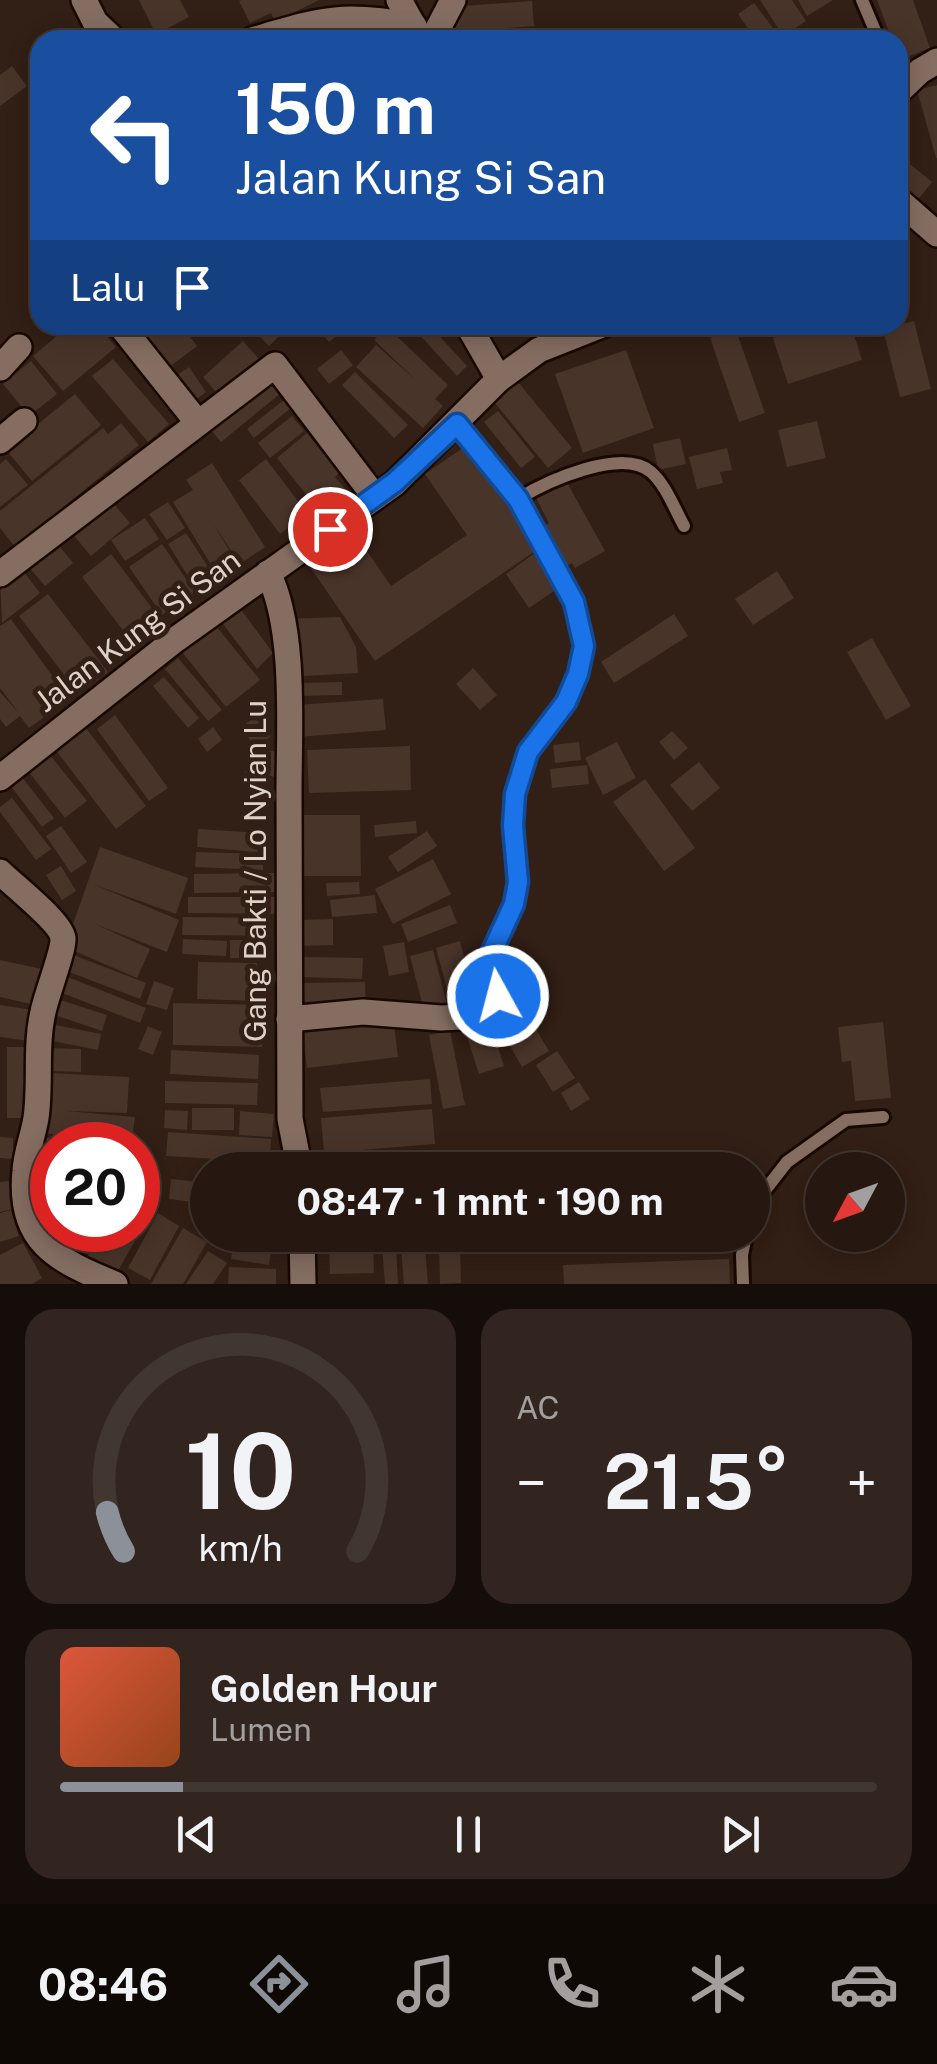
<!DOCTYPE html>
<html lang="id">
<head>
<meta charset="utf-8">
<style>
  body { margin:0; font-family:"Public Sans",sans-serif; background:#32241e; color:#f1f3f6; height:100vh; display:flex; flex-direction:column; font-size:38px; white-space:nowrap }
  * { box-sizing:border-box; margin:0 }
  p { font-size:32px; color:#a49f9f }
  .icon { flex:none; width:55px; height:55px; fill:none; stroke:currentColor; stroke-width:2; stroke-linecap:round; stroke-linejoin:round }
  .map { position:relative; height:1284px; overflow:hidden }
  .panel { display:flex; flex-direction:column; gap:25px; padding:25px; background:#150d09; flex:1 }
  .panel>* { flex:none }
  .guide { position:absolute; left:30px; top:30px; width:878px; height:305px; border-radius:30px; box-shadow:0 5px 25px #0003,0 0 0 2px #423630; background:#1a4fa0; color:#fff; overflow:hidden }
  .needle { width:65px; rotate:229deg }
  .buttons { position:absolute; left:805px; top:1152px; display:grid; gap:20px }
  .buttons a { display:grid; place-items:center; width:100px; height:100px; border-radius:50%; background:#261710; box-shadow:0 5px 25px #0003,0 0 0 2px #423630; font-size:50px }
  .speed { position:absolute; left:30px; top:1122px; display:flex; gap:20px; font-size:50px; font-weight:700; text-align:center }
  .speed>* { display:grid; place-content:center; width:130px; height:130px; border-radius:50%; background:#261710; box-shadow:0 5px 25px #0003,0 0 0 2px #423630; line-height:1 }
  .speed .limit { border:15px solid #d22; background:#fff; color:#111 }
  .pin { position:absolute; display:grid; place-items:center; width:85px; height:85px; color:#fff; margin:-42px; border:5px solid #fff; border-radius:50%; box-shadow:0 2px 10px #0007 }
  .me { position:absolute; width:110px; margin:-55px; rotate:353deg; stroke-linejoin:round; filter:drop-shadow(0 0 8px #0008) }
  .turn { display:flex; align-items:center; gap:35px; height:210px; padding:0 40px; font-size:45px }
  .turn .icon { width:130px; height:130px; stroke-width:2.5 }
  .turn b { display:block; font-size:70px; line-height:85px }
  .then { display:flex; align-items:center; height:95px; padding:0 40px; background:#0003; gap:20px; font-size:38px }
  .big { font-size:75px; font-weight:700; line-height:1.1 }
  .panel .card { flex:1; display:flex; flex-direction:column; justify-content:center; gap:15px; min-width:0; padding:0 35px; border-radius:30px; background:#32241e }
  .panel .dial { align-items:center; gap:0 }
  .dial svg { height:260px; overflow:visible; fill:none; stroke:#423630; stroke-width:7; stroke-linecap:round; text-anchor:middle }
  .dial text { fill:#f1f3f6; stroke:none }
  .song { display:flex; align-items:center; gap:30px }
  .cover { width:120px; height:120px; border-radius:15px; background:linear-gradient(135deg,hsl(10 70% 55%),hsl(20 70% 35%)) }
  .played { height:10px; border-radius:5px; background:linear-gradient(90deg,#8c9099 15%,#423630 15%) }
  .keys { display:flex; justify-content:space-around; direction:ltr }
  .heat { display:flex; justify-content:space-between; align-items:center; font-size:55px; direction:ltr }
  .panel .tiles { flex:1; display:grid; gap:25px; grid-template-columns:1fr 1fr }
  .card:last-child { grid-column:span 2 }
  .trip { position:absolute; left:190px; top:1152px; width:580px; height:100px; border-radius:50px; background:#261710; box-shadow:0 5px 25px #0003,0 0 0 2px #423630; font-weight:700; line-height:100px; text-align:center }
  .dock { display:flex; height:160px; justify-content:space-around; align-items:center; background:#0f0906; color:#a49f9f }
  .dock .icon { width:70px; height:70px }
  .dock .current { color:#8c9099 }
  .dock b { font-size:45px; color:#f1f3f6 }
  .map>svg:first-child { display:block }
</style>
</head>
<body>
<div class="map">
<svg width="937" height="1284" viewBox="0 0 937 1284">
  <rect width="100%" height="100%" fill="#321f15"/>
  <g fill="#493429">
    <polygon points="139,0 180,0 189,17 156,34"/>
    <polygon points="242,0 319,0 275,22 271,13 250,23 239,1"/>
    <polygon points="760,0 792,0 806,21 783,36"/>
    <polygon points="798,0 833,0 807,16"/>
    <polygon points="877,0 913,0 930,48 899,60 898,40 892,40"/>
    <polygon points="532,1 534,26 453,32 450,7"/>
    <polygon points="754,3 782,40 756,40 738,14"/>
    <polygon points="497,31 498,40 434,40 434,37"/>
    <polygon points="12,66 27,86 0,106 0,75"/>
    <polygon points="937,85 937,158 936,158 917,90"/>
    <polygon points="906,161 932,182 917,201 898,185 898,171"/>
    <polygon points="914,321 931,389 900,397 883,329"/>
    <polygon points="70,325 97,325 116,347 63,391 33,356"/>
    <polygon points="156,325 181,325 197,346 164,371 139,338"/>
    <polygon points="254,325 291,325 269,346 251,328"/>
    <polygon points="315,325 341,325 345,330 329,342"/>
    <polygon points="429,325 467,366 457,376 419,334"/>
    <polygon points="511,325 557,325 555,336 510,330"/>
    <polygon points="814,325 851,325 862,360 788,384 773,338"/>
    <polygon points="387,327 448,385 435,399 443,406 423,428 356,367 376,345 417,381 374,340"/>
    <polygon points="736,330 765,413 739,422 710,338"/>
    <polygon points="243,341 264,365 224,401 203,377"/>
    <polygon points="341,350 353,365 329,384 317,369"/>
    <polygon points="626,350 654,428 583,453 555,374"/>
    <polygon points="113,359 169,424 148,442 92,376"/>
    <polygon points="31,361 57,394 29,416 3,384"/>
    <polygon points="189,367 206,392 190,404 172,379"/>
    <polygon points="271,370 286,389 221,442 206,424"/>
    <polygon points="355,372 408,425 394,438 342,385"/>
    <polygon points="518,382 572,448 548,468 494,402"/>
    <polygon points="75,394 101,425 32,481 6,450"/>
    <polygon points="290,395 297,403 254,438 247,429"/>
    <polygon points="498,411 535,457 521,468 484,422"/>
    <polygon points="292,416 304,431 270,458 258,443"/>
    <polygon points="817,421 826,458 787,467 778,430"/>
    <polygon points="121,423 139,445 15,547 0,528 0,511 103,428 108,434"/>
    <polygon points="307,433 339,473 335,477 349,493 326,512 312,495 309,498 277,458"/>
    <polygon points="680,438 686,464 658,470 653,444"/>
    <polygon points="470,443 541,547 375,661 303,557 349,525 391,586 467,535 425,474"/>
    <polygon points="727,448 732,470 720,472 723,483 697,489 689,457"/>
    <polygon points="6,459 28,485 0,507 0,464"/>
    <polygon points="266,459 307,513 280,534 239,480"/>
    <polygon points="212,463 265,547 240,564 214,525 238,565 219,578 173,502 193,490 186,480"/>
    <polygon points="565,479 605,551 575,568 572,563 557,571 535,531 549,523 535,496"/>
    <polygon points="108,497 130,523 91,556 69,530"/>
    <polygon points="168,502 185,528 167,540 149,514"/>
    <polygon points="145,518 159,539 125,561 111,540"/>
    <polygon points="186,533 216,579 197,591 168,544"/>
    <polygon points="57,543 73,563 45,586 29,567"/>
    <polygon points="162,544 195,592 162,615 129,567"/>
    <polygon points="539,550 563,585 529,608 506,574"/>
    <polygon points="111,554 158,616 129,638 82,577"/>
    <polygon points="17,563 40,593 2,623 0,576"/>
    <polygon points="777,571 794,598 753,625 735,599"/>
    <polygon points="48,594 108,672 79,694 19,616"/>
    <polygon points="242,611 273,653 257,669 223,624"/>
    <polygon points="674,614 688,636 614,683 601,662"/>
    <polygon points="340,617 356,647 358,673 288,677 284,619"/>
    <polygon points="11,619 69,699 29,728 20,716 6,727 0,719 0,692 18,712 0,688 0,626"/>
    <polygon points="215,625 260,680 226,707 182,652"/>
    <polygon points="872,638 911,706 886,720 847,652"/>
    <polygon points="178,658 222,710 208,721 165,669"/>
    <polygon points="473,668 497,695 480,710 456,684"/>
    <polygon points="164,677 199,718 188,728 153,686"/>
    <polygon points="342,682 342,695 301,696 300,683"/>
    <polygon points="383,699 386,730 298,737 296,705"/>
    <polygon points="115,715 168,788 149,801 97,729"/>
    <polygon points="255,716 271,736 256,748 241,728"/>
    <polygon points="85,727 146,806 116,829 55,749"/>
    <polygon points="213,727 222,740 207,752 198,739"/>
    <polygon points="672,731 688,748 674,760 659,742"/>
    <polygon points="579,742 581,760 555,763 553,745"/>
    <polygon points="617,742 636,778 603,795 585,758"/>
    <polygon points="410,746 411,790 309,793 307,750"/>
    <polygon points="248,748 280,752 277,777 245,773"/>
    <polygon points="50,755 87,801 65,818 29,772"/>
    <polygon points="699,762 720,788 692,811 670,785"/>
    <polygon points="587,765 589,784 552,788 550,769"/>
    <polygon points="21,776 54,818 42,827 10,785"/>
    <polygon points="645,779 695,848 664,871 613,802"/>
    <polygon points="12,798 51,849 36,860 0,812 0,807"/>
    <polygon points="298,815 360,815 361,876 299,876"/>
    <polygon points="416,821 417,833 375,837 374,825"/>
    <polygon points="61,826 87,862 71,873 46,836"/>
    <polygon points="198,829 259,833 257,852 197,847"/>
    <polygon points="427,831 437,846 398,872 388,857"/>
    <polygon points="100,847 188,878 176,914 95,885 179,920 167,952 95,924 150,949 137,978 65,947"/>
    <polygon points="196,852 263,854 263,870 195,867"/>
    <polygon points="433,859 451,894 393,924 375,889"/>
    <polygon points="61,866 76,891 62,900 46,875"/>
    <polygon points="275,873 276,892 194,893 194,874"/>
    <polygon points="359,882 360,894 327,896 326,883"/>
    <polygon points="375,895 377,913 332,917 330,900"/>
    <polygon points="188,897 276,897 276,914 188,913"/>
    <polygon points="450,905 457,923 408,942 401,924"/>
    <polygon points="183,917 271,918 271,936 182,935"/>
    <polygon points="333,919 333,945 300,946 299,920"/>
    <polygon points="183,939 227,941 226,956 182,954"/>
    <rect x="230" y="940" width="28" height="18"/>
    <polygon points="460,941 474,994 450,1000 436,948"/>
    <polygon points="404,942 409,972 389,976 383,946"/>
    <polygon points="433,950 447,1004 424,1011 410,956"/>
    <polygon points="63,951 146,983 140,999 56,967"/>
    <polygon points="303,957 363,958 362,979 302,977"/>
    <polygon points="0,960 42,969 35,1005 0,997"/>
    <polygon points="198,962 257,963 257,1001 197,999"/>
    <polygon points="55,972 146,1008 140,1023 49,988"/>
    <polygon points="154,981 174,988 167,1010 146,1004"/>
    <polygon points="365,982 366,1008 299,1008 299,983"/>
    <polygon points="54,998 107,1015 102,1031 49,1013"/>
    <polygon points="520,1002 549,1051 522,1067 493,1017"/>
    <polygon points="173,1003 263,1005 262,1047 173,1045"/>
    <polygon points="0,1005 33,1010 29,1041 0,1037"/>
    <polygon points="393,1016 398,1057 307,1068 302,1027"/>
    <polygon points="488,1016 504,1066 479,1074 463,1024"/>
    <polygon points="883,1022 891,1098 855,1101 851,1061 842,1062 838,1027"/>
    <polygon points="50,1024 101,1034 98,1050 47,1040"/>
    <polygon points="148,1026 162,1032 153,1055 138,1049"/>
    <polygon points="450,1031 465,1105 443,1109 429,1035"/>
    <polygon points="7,1047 29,1047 30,1118 7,1118"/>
    <polygon points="48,1048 81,1049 81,1072 48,1071"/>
    <polygon points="171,1050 259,1055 258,1079 170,1074"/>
    <polygon points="557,1051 575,1078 553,1092 536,1065"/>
    <polygon points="50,1073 129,1077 127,1113 66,1111 135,1117 132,1141 43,1133"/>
    <polygon points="430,1079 432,1104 323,1112 320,1088"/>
    <polygon points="165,1081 258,1083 257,1105 165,1103"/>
    <polygon points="579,1082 590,1099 571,1111 561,1093"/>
    <rect x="192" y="1108" width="42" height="22"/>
    <polygon points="432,1109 435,1144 324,1153 321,1118"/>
    <polygon points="165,1110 188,1111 187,1130 164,1128"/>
    <polygon points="240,1111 274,1114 272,1137 239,1135"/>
    <polygon points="168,1132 271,1139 270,1162 166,1156"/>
    <polygon points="0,1137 13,1138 13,1159 0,1158"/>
    <polygon points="37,1137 109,1142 109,1145 52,1145 52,1167 36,1165"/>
    <polygon points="433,1155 433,1170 326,1170 326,1156"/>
    <polygon points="171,1179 208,1183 208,1204 169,1199"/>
    <polygon points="9,1181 14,1209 0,1212 0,1182"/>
    <polygon points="41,1188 52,1190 52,1232 38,1231"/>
    <polygon points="138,1209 149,1216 115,1276 86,1259 103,1230 138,1230"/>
    <polygon points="11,1210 19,1236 0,1242 0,1213"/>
    <polygon points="158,1213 179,1226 150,1280 128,1268"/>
    <polygon points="183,1228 207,1242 183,1284 151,1284"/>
    <polygon points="400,1235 424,1235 428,1284 404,1284"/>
    <polygon points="234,1239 272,1244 269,1265 231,1259"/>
    <polygon points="23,1243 42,1278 32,1284 0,1284 0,1255"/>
    <polygon points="373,1243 374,1273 330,1274 329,1244"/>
    <polygon points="460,1243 461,1283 440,1284 439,1244"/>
    <polygon points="382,1246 396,1246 398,1284 385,1284"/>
    <polygon points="208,1251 227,1263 213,1284 186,1284"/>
    <polygon points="729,1259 730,1284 564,1284 563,1265"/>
    <polygon points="229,1267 276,1269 276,1284 228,1284"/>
  </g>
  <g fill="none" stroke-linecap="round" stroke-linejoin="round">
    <g stroke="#190802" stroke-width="18">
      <g id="service">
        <polyline points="862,0 879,40"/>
        <path d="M457,424L518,499C547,481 622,447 651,472C666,485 675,510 684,526"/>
        <path d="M498,996C495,981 489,964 492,950C496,927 514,911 517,887C523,839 501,801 529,751C549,715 585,689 584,644C584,601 537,539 518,499"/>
        <polyline points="752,1207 787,1162 846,1120 883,1117"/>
        <polyline points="743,1284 742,1255 746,1235"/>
      </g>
    </g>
    <g stroke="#190802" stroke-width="30">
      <g id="minor">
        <polyline points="84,0 95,22 114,40"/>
        <polyline points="399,0 419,36"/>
        <path d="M252,40C321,20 341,12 414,26"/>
        <polyline points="432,40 453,0"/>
        <polyline points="898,92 920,71 937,61"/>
        <polyline points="898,200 937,234"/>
        <polyline points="120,325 198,423"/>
        <polyline points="468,325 499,379"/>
        <polyline points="0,368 19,347"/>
        <polyline points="0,441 24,421"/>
        <path d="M268,573C296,629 289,728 289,791C290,901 289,1010 290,1119L300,1170"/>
        <polyline points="0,574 275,365 375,497"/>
        <polyline points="0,778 175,640 395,483 499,379 539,350 602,325"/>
        <path d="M0,872C13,885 61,922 63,938C64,950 46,996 43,1012C35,1046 41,1083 36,1118C33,1136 26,1153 25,1171C18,1241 56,1260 115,1284"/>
        <polyline points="289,1019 363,1012 441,1018 479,1016"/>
        <polyline points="302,1235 303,1284"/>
      </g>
    </g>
    <use href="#service" stroke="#856d61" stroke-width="12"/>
    <use href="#minor" stroke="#856d61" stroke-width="25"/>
  </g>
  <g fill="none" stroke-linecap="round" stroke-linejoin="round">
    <g stroke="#114b97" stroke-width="25">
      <polyline id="route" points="330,529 395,482 457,424 518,499 574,602 584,646 578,674 566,702 528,752 515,794 513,826 518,882 514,904 490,956 498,996"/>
    </g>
    <use href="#route" stroke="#1a73e8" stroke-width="18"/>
  </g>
  <g text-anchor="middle" stroke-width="10" stroke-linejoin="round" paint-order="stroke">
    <g font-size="30" fill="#ded1ca" stroke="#321f15">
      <text transform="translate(138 631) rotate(-37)" y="10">Jalan Kung Si San</text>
      <text transform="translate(256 871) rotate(-90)" y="10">Gang Bakti / Lo Nyian Lu</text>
    </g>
  </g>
</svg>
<div class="buttons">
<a><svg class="needle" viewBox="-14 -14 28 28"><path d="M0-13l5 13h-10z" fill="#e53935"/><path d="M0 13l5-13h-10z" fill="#a49f9f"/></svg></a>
</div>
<div class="speed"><div class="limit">20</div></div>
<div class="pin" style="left:330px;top:529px;background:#d93025"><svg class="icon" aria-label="arrive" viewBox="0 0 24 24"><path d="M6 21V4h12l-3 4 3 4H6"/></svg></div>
<svg class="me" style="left:498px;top:996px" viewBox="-20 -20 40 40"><circle r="17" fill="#1a73e8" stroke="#fff" stroke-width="3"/><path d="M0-11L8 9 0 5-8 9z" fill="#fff"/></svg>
<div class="trip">08:47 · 1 mnt · 190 m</div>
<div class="guide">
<div class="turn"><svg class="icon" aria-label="left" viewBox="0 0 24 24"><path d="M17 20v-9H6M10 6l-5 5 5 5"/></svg><div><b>150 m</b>Jalan Kung Si San</div></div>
<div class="then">Lalu<svg class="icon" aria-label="arrive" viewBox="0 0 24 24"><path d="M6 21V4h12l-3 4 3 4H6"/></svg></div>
</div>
</div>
<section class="panel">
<div class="tiles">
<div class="card dial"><svg viewBox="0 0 100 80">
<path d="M14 69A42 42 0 1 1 86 69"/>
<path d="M14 69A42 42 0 0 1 9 57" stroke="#8c9099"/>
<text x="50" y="56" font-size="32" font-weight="700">10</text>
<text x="50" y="72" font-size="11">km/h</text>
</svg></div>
<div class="card"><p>AC</p>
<div class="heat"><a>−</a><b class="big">21.5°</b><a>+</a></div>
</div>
<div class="card">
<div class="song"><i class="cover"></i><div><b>Golden Hour</b><p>Lumen</p></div></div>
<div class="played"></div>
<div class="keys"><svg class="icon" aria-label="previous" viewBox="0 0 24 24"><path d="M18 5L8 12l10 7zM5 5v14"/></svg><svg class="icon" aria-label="pause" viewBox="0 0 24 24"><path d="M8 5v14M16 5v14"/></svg><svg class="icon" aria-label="next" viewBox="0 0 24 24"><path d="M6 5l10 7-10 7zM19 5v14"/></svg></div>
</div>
</div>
</section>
<nav class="dock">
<b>08:46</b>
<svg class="icon current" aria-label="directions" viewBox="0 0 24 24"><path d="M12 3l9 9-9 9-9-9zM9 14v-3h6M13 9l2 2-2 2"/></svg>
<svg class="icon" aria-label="music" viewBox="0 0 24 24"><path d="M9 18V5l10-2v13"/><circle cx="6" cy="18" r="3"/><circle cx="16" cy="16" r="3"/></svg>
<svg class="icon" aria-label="phone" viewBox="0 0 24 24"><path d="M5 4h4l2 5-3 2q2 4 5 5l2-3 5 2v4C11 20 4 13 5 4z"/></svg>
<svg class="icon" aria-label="climate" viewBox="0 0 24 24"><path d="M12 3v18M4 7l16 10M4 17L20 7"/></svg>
<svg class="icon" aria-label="car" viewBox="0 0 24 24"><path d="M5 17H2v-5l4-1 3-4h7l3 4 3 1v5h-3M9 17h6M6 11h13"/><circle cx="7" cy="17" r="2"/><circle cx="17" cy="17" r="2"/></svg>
</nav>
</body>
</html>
